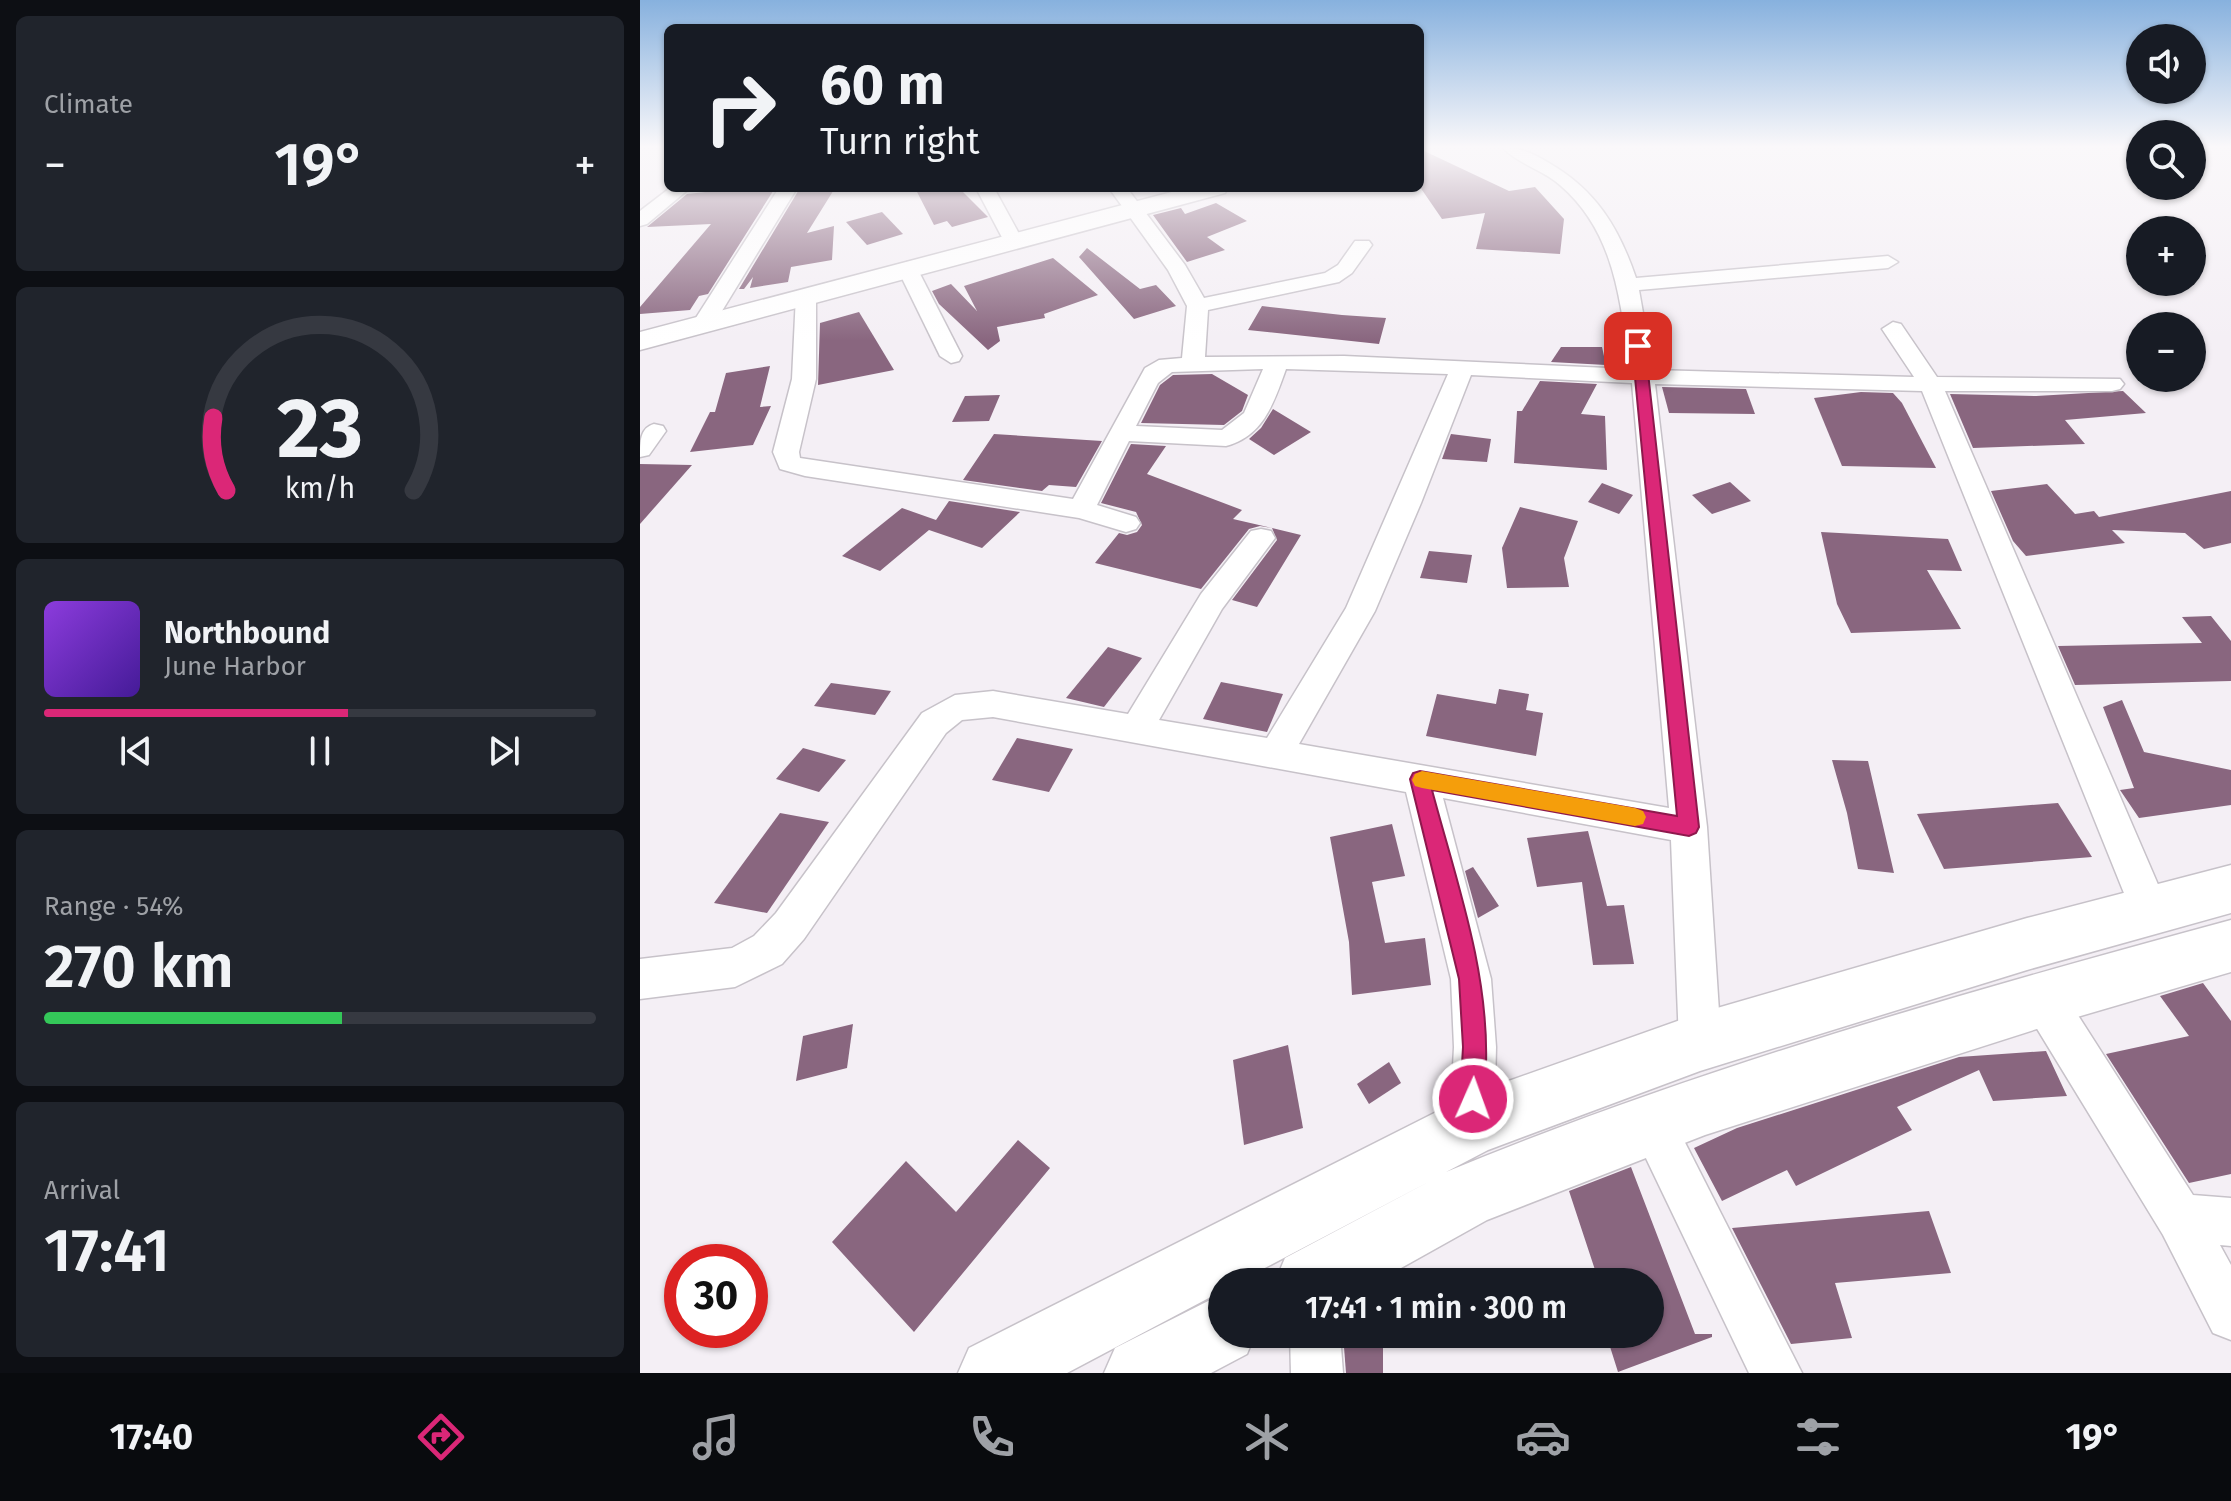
<!DOCTYPE html>
<html lang="en">
<head>
<meta charset="utf-8">
<style>
  body { margin:0; font-family:"Fira Sans",sans-serif; background:#20242c; color:#f1f3f6; height:100vh; display:flex; flex-direction:column; font-size:30px; white-space:nowrap }
  * { box-sizing:border-box; margin:0 }
  p { font-size:26px; color:#9ea1a6 }
  .icon { flex:none; width:44px; height:44px; fill:none; stroke:currentColor; stroke-width:2; stroke-linecap:round; stroke-linejoin:round }
  .map { position:relative; flex:1; overflow:hidden }
  .side { display:flex; flex-direction:column; gap:16px; padding:16px; background:#0d0f14; width:640px }
  .side>* { flex:none }
  .banner { position:absolute; left:24px; top:24px; width:760px; height:168px; border-radius:12px; box-shadow:0 2px 6px #0004; background:#171b24; color:#f1f3f6; overflow:hidden }
  .fabs { position:absolute; left:1486px; top:24px; display:grid; gap:16px }
  .fabs a { display:grid; place-items:center; width:80px; height:80px; border-radius:50%; background:#171b24; box-shadow:0 2px 6px #0004; font-size:40px }
  .speed { position:absolute; left:24px; top:1244px; display:flex; gap:16px; font-size:40px; font-weight:700; text-align:center }
  .speed>* { display:grid; place-content:center; width:104px; height:104px; border-radius:50%; background:#171b24; box-shadow:0 2px 6px #0004; line-height:1 }
  .speed .limit { border:12px solid #d22; background:#fff; color:#111 }
  .pin { position:absolute; display:grid; place-items:center; width:68px; height:68px; color:#fff; margin:-34px; border-radius:16px; box-shadow:0 4px 12px #0006 }
  .me { position:absolute; width:88px; margin:-44px; rotate:2deg; stroke-linejoin:round; filter:drop-shadow(0 0 6px #0008) }
  .turn { display:flex; align-items:center; gap:28px; height:168px; padding:0 24px; font-size:36px }
  .turn .icon { width:104px; height:104px; stroke-width:2.5 }
  .turn b { display:block; font-size:56px; line-height:68px }
  .big { font-size:60px; font-weight:600; line-height:1.1 }
  .side .tile { flex:1; display:flex; flex-direction:column; justify-content:center; gap:12px; min-width:0; padding:0 28px; border-radius:12px; background:#20242c }
  .side .dial { align-items:center; gap:0 }
  .dial svg { height:208px; overflow:visible; fill:none; stroke:#363941; stroke-width:7; stroke-linecap:round; text-anchor:middle }
  .dial text { fill:#f1f3f6; stroke:none }
  .song { display:flex; align-items:center; gap:24px }
  .cover { width:96px; height:96px; border-radius:12px; background:linear-gradient(135deg,hsl(270 70% 55%),hsl(260 70% 35%)) }
  .played { height:8px; border-radius:4px; background:linear-gradient(90deg,#db2777 55%,#363941 55%) }
  .keys { display:flex; justify-content:space-around; direction:ltr }
  .heat { display:flex; justify-content:space-between; align-items:center; font-size:44px; direction:ltr }
  .charge { height:12px; border-radius:6px; background:linear-gradient(90deg,#34c759 54%,#363941 0) }
  .trip { position:absolute; left:568px; top:1268px; width:456px; height:80px; border-radius:40px; background:#171b24; box-shadow:0 2px 6px #0004; font-weight:600; line-height:80px; text-align:center }
  .dock { display:flex; height:128px; justify-content:space-around; align-items:center; background:#090b0e; color:#9ea1a6 }
  .dock .icon { width:56px; height:56px }
  .dock .on { color:#db2777 }
  .dock b { font-size:36px; color:#f1f3f6 }
  main { display:flex; flex:1; min-height:0 }
  .map>svg:first-child { display:block }
</style>
</head>
<body>
<main>
<section class="side">
<div class="tile"><p>Climate</p>
<div class="heat"><a>−</a><b class="big">19°</b><a>+</a></div>
</div>
<div class="tile dial"><svg viewBox="0 0 100 80">
<path d="M14 69A42 42 0 1 1 86 69"/>
<path d="M14 69A42 42 0 0 1 9 41" stroke="#db2777"/>
<text x="50" y="56" font-size="32" font-weight="700">23</text>
<text x="50" y="72" font-size="11">km/h</text>
</svg></div>
<div class="tile">
<div class="song"><i class="cover"></i><div><b>Northbound</b><p>June Harbor</p></div></div>
<div class="played"></div>
<div class="keys"><svg class="icon" aria-label="previous" viewBox="0 0 24 24"><path d="M18 5L8 12l10 7zM5 5v14"/></svg><svg class="icon" aria-label="pause" viewBox="0 0 24 24"><path d="M8 5v14M16 5v14"/></svg><svg class="icon" aria-label="next" viewBox="0 0 24 24"><path d="M6 5l10 7-10 7zM19 5v14"/></svg></div>
</div>
<div class="tile"><p>Range · 54%</p><b class="big">270 km</b><div class="charge"></div></div>
<div class="tile"><p>Arrival</p><b class="big">17:41</b></div>
</section>
<div class="map">
<svg width="1591" height="1373" viewBox="0 0 1591 1373">
  <rect width="100%" height="100%" fill="#f4eff5"/>
  <g fill="#89667f">
    <polygon points="780,149 869,191 895,187 924,219 920,254 836,249 845,213 802,219 780,187"/>
    <polygon points="102,188 135,188 68,294 59,296 50,310 0,314 0,307 71,224 7,227 47,194"/>
    <polygon points="160,188 195,188 167,233 194,226 192,260 151,267 148,282 110,288 113,277 104,289 99,289"/>
    <polygon points="275,188 319,188 348,217 312,227 307,221 294,225"/>
    <polygon points="576,203 607,221 567,237 585,250 547,262 513,215 541,208 545,214"/>
    <polygon points="242,212 263,234 227,245 206,222"/>
    <polygon points="447,248 500,289 516,285 536,306 494,319 439,257"/>
    <polygon points="413,258 458,295 404,314 405,318 357,327 360,341 348,350 299,304 292,291 311,284 337,311 324,286"/>
    <polygon points="622,306 702,315 746,318 739,344 608,330"/>
    <polygon points="219,312 254,370 178,385 180,323"/>
    <polygon points="921,347 962,347 966,365 911,362"/>
    <polygon points="130,366 120,407 131,406 113,445 50,452 70,412 75,412 86,373"/>
    <polygon points="572,374 608,395 602,411 584,425 501,423 520,385 533,375"/>
    <polygon points="900,381 957,384 941,414 965,416 967,470 874,463 877,411 882,411"/>
    <polygon points="1022,387 1106,389 1115,414 1029,413"/>
    <polygon points="1483,391 1506,413 1425,420 1445,444 1333,448 1310,394 1396,396"/>
    <polygon points="1221,392 1253,393 1262,403 1296,468 1202,466 1174,398"/>
    <polygon points="360,395 349,421 312,422 325,396"/>
    <polygon points="633,409 671,432 634,455 609,439 621,428"/>
    <polygon points="354,434 462,441 436,487 409,485 402,491 323,480"/>
    <polygon points="811,434 851,439 847,462 802,459"/>
    <polygon points="491,444 526,446 507,474 602,510 593,519 632,528 620,526 609,529 561,589 455,563 479,533 487,535 497,532 502,525 496,512 461,503"/>
    <polygon points="0,464 52,465 0,524"/>
    <polygon points="1090,482 1111,501 1072,514 1052,495"/>
    <polygon points="962,483 993,495 979,514 948,502"/>
    <polygon points="1407,484 1435,514 1454,511 1459,517 1591,491 1591,543 1564,549 1545,533 1472,530 1485,543 1386,556 1373,541 1351,491"/>
    <polygon points="309,501 380,512 342,548 289,530 240,571 202,556 262,508 296,520"/>
    <polygon points="880,507 938,521 924,558 929,587 867,588 862,548"/>
    <polygon points="632,528 661,535 617,607 592,600 637,540"/>
    <polygon points="1181,532 1308,539 1322,571 1287,570 1321,629 1211,633 1197,604"/>
    <polygon points="789,551 832,555 827,583 780,578"/>
    <polygon points="1571,616 1591,641 1591,681 1435,685 1418,646 1562,643 1542,617"/>
    <polygon points="468,647 502,658 464,707 426,698"/>
    <polygon points="581,682 643,694 627,732 563,719"/>
    <polygon points="191,683 251,691 235,715 174,706"/>
    <polygon points="859,689 889,694 886,710 903,713 896,756 786,736 797,694 856,704"/>
    <polygon points="1482,700 1504,752 1591,770 1591,805 1499,818 1480,790 1494,788 1463,707"/>
    <polygon points="377,738 433,749 409,792 352,780"/>
    <polygon points="163,748 206,760 179,792 136,779"/>
    <polygon points="1192,760 1228,761 1254,873 1218,869 1207,813"/>
    <polygon points="1418,803 1452,857 1304,869 1277,814"/>
    <polygon points="140,813 189,822 127,913 74,903"/>
    <polygon points="752,824 765,876 732,882 745,943 785,938 791,985 712,995 709,942 690,837"/>
    <polygon points="948,831 967,906 984,905 994,964 953,965 942,882 897,887 887,838"/>
    <polygon points="833,867 859,906 838,918 825,871"/>
    <polygon points="1563,983 1591,1021 1591,1174 1549,1183 1466,1054 1549,1036 1520,996"/>
    <polygon points="213,1024 207,1068 156,1081 163,1036"/>
    <polygon points="648,1045 663,1128 604,1145 593,1060"/>
    <polygon points="1406,1051 1427,1096 1353,1101 1339,1070 1257,1107 1272,1130 1156,1186 1147,1170 1082,1201 1054,1148 1097,1128 1319,1057"/>
    <polygon points="749,1062 761,1083 729,1104 717,1084"/>
    <polygon points="378,1140 410,1168 274,1332 192,1242 266,1161 316,1212"/>
    <polygon points="991,1167 1055,1334 1072,1334 1072,1337 978,1372 966,1334 1010,1334 1010,1282 959,1282 929,1191"/>
    <polygon points="1289,1211 1311,1273 1195,1283 1212,1338 1151,1344 1092,1228"/>
    <polygon points="703,1334 743,1334 743,1373 706,1373"/>
  </g>
  <g fill="none" stroke-linecap="round" stroke-linejoin="round">
    <g stroke="#c7c2c9" stroke-width="3">
      <g id="street">
        <path d="M863,148C882,148 892,153 909,163C956,190 979,228 996,278L1248,256L1258,262L1248,268L999,290L1013,370L1274,377L1242,329L1253,322L1261,324L1297,377L1480,379L1484,384L1480,389L1472,391H1305L1529,910L1524,923L1510,928L1496,923L1282,391L1015,384L1067,827L1081,1042L1075,1057L1060,1063L1045,1057L1039,1042L1031,840L803,798L851,979L856,1047L854,1125L848,1141L832,1147L816,1141L810,1125L814,1047L811,979L766,792L353,717L322,720L306,733L164,939L142,964L95,987L0,999V959L92,948L114,936L136,913L282,713L315,695L353,691L488,714L561,594L611,531L621,529L631,531L635,538L582,609L519,720L627,738L706,608L808,374L646,369C634,402 624,436 586,446L489,441L457,505L496,517L500,523L496,529L486,532L439,518L165,476L140,469L133,452L152,379L156,295L159,291H173L176,295V379L159,452L160,458L433,499L505,368L519,360L542,358L547,306L528,270L469,188H487L545,265L564,298L685,273L698,265L715,241H729L732,245L712,273L699,282L568,310L565,357L704,356L990,369C980,300 975,232 920,185C903,170 878,164 863,148ZM623,369L604,413L582,430L496,426L518,383L532,372ZM831,375L992,383L1029,808L659,744L735,611L781,503Z"/>
        <polygon points="30,188 50,188 7,224 0,226 0,211"/>
        <polygon points="139,188 157,188 71,329 55,329 52,324"/>
        <polygon points="336,188 354,188 383,241 380,245 366,245"/>
        <polygon points="267,262 277,268 322,356 319,361 311,363 300,356 257,268"/>
        <path d="M14,424L23,426L26,431L9,455L0,457C0,441 0,428 14,424Z"/>
        <polygon points="1403,978 1418,984 1553,1195 1591,1198 1591,1246 1580,1245 1591,1265 1591,1340 1573,1333 1523,1235 1388,1014 1382,999 1388,984"/>
        <polygon points="1013,1105 1029,1111 1162,1373 1109,1373 991,1127 997,1111"/>
        <polygon points="650,1334 700,1334 703,1373 651,1373"/>
      </g>
    </g>
    <g stroke="#c7c2c9" stroke-width="3">
      <g id="secondary">
        <polygon points="547,188 588,188 585,193 0,350 0,332"/>
        <path d="M1591,865V913L1387,970L1060,1071L848,1150L806,1172C1060,1067 1326,992 1591,920V972L1403,1027L1065,1135L847,1220L736,1282H635L645,1258L794,1179L598,1282H582V1291L427,1373H318L329,1348L832,1094L1060,1013L1387,918Z"/>
        <polygon points="582,1294 582,1334 615,1334 607,1354 571,1373 464,1373 475,1348"/>
      </g>
    </g>
    <use href="#street" fill="#fff" fill-rule="evenodd"/>
    <use href="#secondary" fill="#fff" fill-rule="evenodd"/>
  </g>
  <linearGradient id="sky" x2="0" y2="1"><stop stop-color="#87b1de"/><stop offset="0.43" stop-color="#faf8fa"/><stop offset="1" stop-color="#faf8fa" stop-opacity="0"/></linearGradient>
  <rect width="1591" height="341" fill="url(#sky)"/>
  <path fill="#db2777" stroke="#8e194d" stroke-width="2" d="M998,342L1005,346L1059,827L1056,833L1049,836L792,790C816,880 849,971 846,1065C846,1080 847,1094 842,1108L833,1111L824,1108L820,1099L823,1047L819,979L770,779L773,773L780,771L1037,816L992,346Z"/>
  <polygon fill="#f59e0b" points="782,771 995,808 1003,811 1006,817 1003,824 995,826 782,788 775,786 772,780 775,774"/>
</svg>
<div class="fabs">
<a><svg class="icon" aria-label="sound" viewBox="0 0 24 24"><path d="M4 9h4l5-4v14l-5-4H4zM17 9q2 3 0 6"/></svg></a>
<a><svg class="icon" aria-label="search" viewBox="0 0 24 24"><circle cx="10" cy="10" r="6"/><path d="M15 15l6 6"/></svg></a>
<a>+</a>
<a>−</a>
</div>
<div class="speed"><div class="limit">30</div></div>
<div class="pin" style="left:998px;top:346px;background:#d93025"><svg class="icon" aria-label="arrive" viewBox="0 0 24 24"><path d="M6 21V4h12l-3 4 3 4H6"/></svg></div>
<svg class="me" style="left:833px;top:1099px" viewBox="-20 -20 40 40"><circle r="17" fill="#db2777" stroke="#fff" stroke-width="3"/><path d="M0-11L8 9 0 5-8 9z" fill="#fff"/></svg>
<div class="trip">17:41 · 1 min · 300 m</div>
<div class="banner">
<div class="turn"><svg class="icon" aria-label="right" viewBox="0 0 24 24"><path d="M7 20v-9h11M14 6l5 5-5 5"/></svg><div><b>60 m</b>Turn right</div></div>
</div>
</div>
</main>
<nav class="dock">
<b>17:40</b>
<svg class="icon on" aria-label="directions" viewBox="0 0 24 24"><path d="M12 3l9 9-9 9-9-9zM9 14v-3h6M13 9l2 2-2 2"/></svg>
<svg class="icon" aria-label="music" viewBox="0 0 24 24"><path d="M9 18V5l10-2v13"/><circle cx="6" cy="18" r="3"/><circle cx="16" cy="16" r="3"/></svg>
<svg class="icon" aria-label="phone" viewBox="0 0 24 24"><path d="M5 4h4l2 5-3 2q2 4 5 5l2-3 5 2v4C11 20 4 13 5 4z"/></svg>
<svg class="icon" aria-label="climate" viewBox="0 0 24 24"><path d="M12 3v18M4 7l16 10M4 17L20 7"/></svg>
<svg class="icon" aria-label="car" viewBox="0 0 24 24"><path d="M5 17H2v-5l4-1 3-4h7l3 4 3 1v5h-3M9 17h6M6 11h13"/><circle cx="7" cy="17" r="2"/><circle cx="17" cy="17" r="2"/></svg>
<svg class="icon" aria-label="filters" viewBox="0 0 24 24"><path d="M4 7h16M4 17h16"/><circle cx="9" cy="7" r="2"/><circle cx="15" cy="17" r="2"/></svg>
<b>19°</b>
</nav>
</body>
</html>
